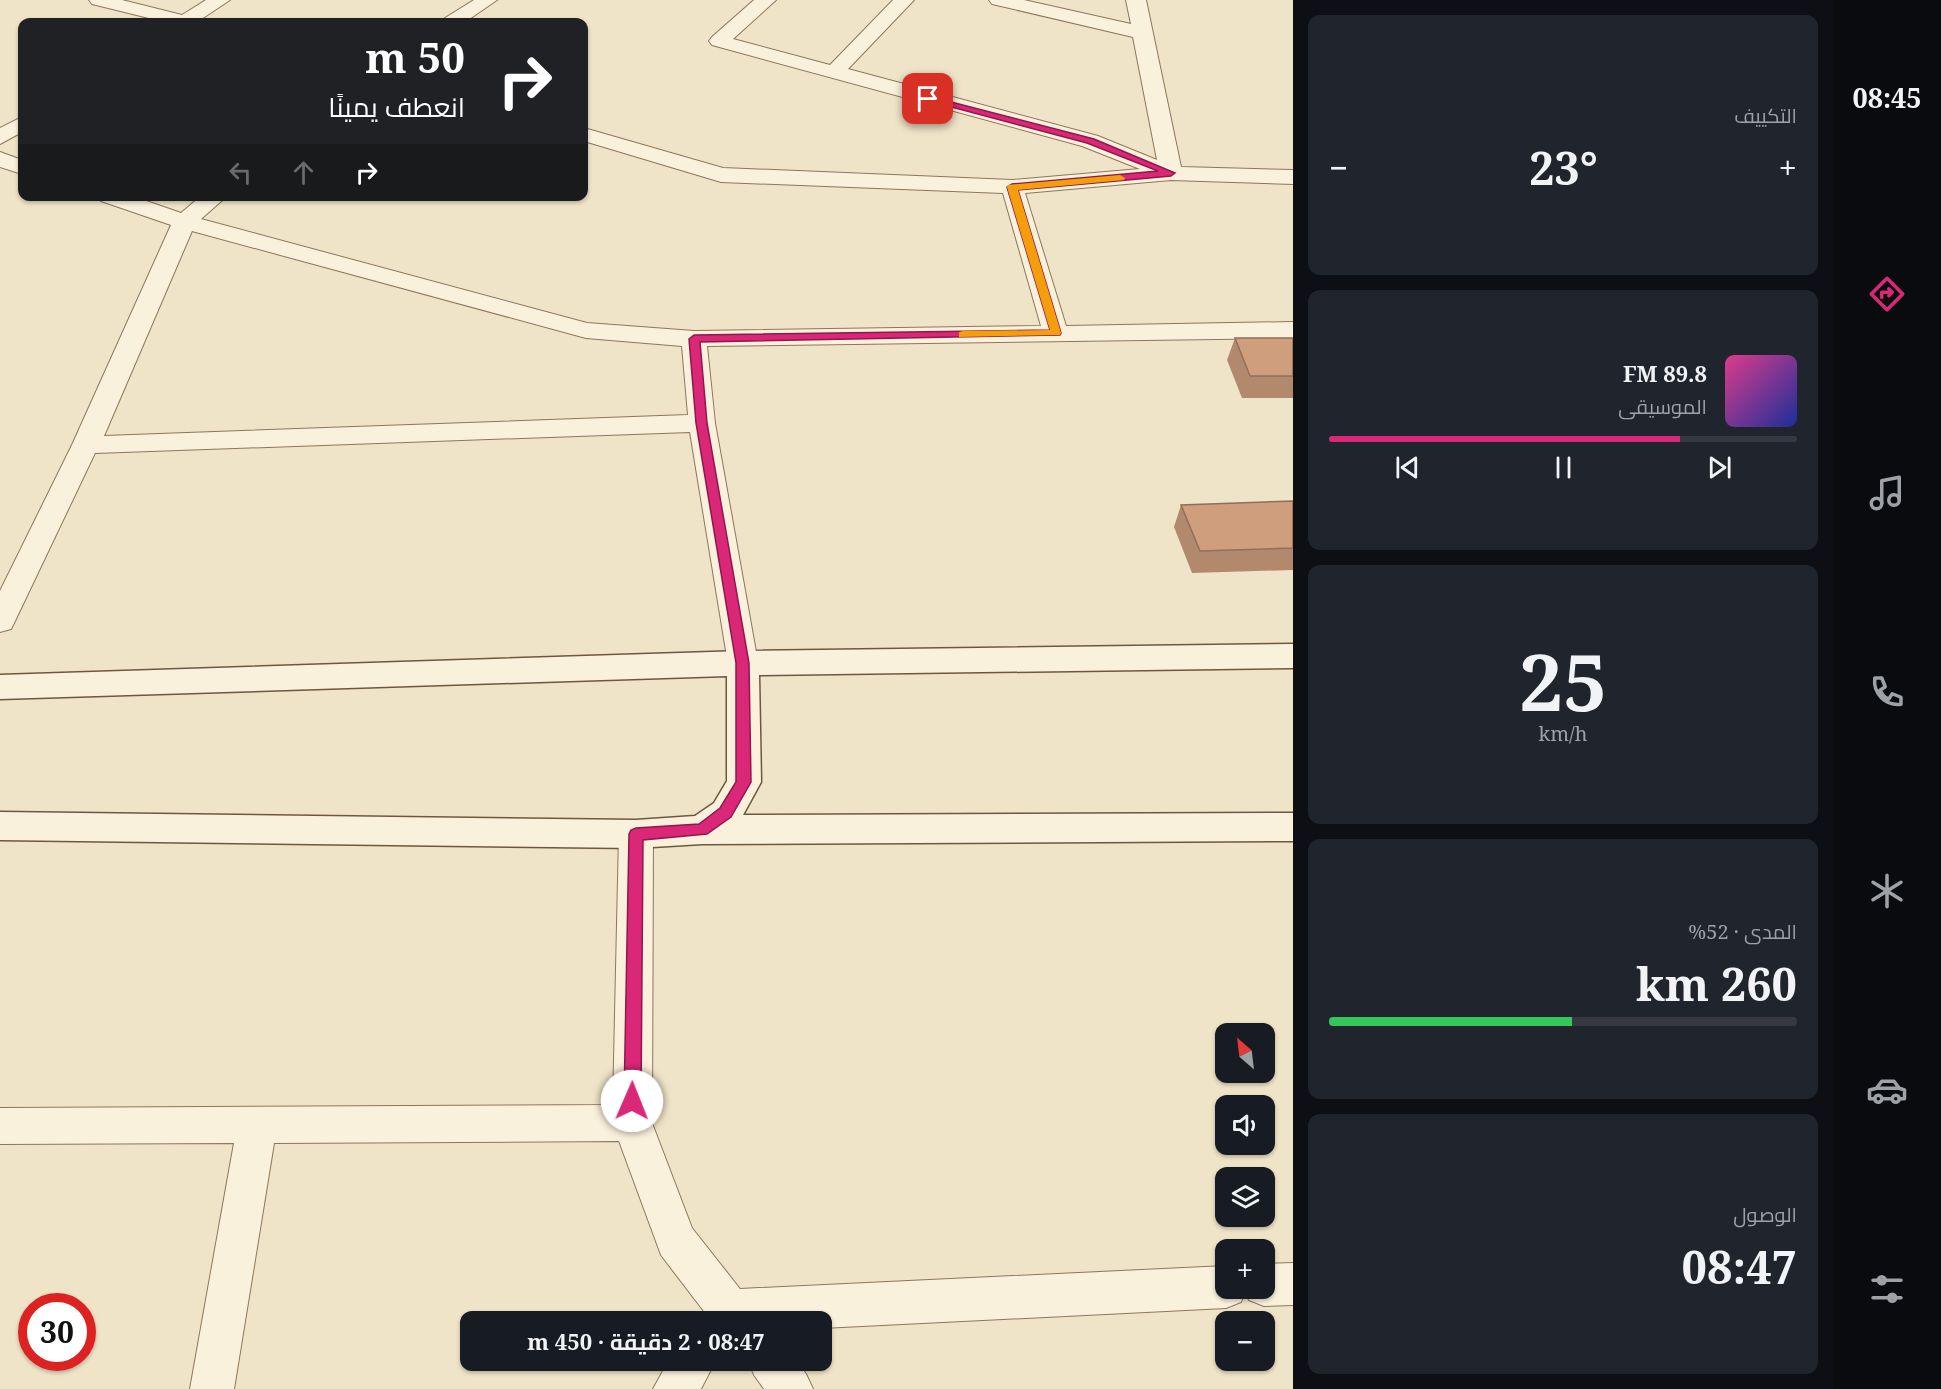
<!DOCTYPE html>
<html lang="ar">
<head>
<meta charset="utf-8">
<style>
  body { margin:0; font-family:"Noto Serif",Cairo,serif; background:#20242c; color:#f1f3f6; direction:rtl; height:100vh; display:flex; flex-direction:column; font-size:22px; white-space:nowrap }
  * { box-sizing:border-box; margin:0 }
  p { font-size:20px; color:#9ea1a6 }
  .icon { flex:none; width:33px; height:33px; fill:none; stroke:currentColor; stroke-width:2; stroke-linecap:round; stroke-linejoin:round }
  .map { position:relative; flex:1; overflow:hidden; direction:ltr }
  .sheet { display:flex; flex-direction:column; gap:15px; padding:15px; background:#0d0f14; width:540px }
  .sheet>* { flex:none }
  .hud { position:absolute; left:18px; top:18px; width:570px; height:183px; border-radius:12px; box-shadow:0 2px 4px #0004; direction:rtl; background:#202124; color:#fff; overflow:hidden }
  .needle { width:39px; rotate:332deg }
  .controls { position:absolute; left:1215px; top:1023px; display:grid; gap:12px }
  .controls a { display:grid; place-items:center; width:60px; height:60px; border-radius:12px; background:#171b24; box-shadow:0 2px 4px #0004; font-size:30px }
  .speed { position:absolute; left:18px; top:1293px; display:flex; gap:12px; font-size:30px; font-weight:700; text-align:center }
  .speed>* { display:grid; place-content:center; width:78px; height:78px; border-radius:50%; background:#171b24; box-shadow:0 2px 4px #0004; line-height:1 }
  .speed .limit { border:9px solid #d22; background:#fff; color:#111 }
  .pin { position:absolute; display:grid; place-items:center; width:51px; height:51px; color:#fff; margin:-26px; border-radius:12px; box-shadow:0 3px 9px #0006 }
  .me { position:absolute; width:66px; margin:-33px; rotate:1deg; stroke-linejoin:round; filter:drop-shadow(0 0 4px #0008) }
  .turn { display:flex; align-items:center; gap:21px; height:126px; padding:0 24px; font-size:27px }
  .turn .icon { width:78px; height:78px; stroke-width:2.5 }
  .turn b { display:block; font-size:42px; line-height:51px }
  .lanes { display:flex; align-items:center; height:57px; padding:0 24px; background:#0003; justify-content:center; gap:30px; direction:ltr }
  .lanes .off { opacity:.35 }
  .big { font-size:45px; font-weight:700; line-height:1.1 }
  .sheet .tile { flex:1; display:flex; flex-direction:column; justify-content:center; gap:9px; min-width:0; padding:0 21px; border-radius:12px; background:#20242c }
  .sheet .dial { align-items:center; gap:0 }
  .dial b { font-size:78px; line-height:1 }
  .song { display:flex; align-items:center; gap:18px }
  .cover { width:72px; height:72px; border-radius:9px; background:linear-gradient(135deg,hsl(330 70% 55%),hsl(230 70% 35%)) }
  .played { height:6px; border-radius:3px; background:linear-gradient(90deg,#db2777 75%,#363941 75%) }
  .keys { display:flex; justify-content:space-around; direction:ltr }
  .heat { display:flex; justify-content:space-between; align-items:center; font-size:33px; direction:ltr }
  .charge { height:9px; border-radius:4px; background:linear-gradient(90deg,#34c759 52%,#363941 0) }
  .trip { position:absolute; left:460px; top:1311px; width:372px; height:60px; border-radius:12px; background:#171b24; box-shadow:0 2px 4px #0004; font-weight:700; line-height:60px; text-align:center; direction:rtl }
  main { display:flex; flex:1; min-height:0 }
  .tab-bar { display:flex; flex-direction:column; width:108px; justify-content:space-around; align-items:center; background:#090b0e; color:#9ea1a6 }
  .tab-bar .icon { width:42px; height:42px }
  .tab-bar .on { color:#db2777 }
  .tab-bar b { font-size:27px; color:#f1f3f6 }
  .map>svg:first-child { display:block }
</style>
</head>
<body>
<main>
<nav class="tab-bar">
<b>08:45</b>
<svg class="icon on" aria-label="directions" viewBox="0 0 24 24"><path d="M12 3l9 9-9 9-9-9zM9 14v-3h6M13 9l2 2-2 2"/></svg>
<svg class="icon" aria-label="music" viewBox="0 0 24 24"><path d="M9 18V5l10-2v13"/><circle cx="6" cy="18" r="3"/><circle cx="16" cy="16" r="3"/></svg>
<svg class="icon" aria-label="phone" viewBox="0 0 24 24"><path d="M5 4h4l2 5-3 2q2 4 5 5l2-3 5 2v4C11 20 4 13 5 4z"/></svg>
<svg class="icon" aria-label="climate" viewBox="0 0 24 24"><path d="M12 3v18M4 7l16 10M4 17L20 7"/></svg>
<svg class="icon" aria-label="car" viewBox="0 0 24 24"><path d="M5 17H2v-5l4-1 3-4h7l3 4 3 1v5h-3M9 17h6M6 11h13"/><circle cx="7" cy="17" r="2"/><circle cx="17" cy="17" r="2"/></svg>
<svg class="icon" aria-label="filters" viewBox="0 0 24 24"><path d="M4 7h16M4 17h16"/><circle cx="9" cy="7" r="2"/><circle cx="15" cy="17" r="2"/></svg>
</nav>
<section class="sheet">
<div class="tile"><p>التكييف</p>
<div class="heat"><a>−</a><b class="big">23°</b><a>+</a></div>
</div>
<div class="tile">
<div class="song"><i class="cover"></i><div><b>89.8 FM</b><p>الموسيقى</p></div></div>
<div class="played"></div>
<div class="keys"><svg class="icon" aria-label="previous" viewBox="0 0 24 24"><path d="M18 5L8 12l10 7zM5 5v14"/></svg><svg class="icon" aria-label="pause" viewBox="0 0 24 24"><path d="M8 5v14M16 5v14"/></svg><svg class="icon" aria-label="next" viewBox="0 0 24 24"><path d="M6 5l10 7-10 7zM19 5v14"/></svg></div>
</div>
<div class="tile dial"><b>25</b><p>km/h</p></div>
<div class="tile"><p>المدى · 52%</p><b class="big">260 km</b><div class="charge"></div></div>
<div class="tile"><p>الوصول</p><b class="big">08:47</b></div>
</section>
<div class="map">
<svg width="1293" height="1389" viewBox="0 0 1293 1389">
  <rect width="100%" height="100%" fill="#f0e4c8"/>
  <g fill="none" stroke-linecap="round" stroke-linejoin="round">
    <g stroke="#8d765c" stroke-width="2">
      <g id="street">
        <polygon points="89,0 122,0 182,15 206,0 230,0 197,22 165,22 92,4"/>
        <polygon points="474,0 497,0 465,22 442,22 445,18"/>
        <path d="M754,0H776L733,39L830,65L893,0H914L848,69L1098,136L1157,160L1133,37L992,4L989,0H1024L1131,24L1126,0H1146L1181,167L1293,170V184L1171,180L1025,193L1066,326L1293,322V338L707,346L715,423L758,663L754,671L743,674L732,671L728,663L690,432L95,453L15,621L11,629L0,632V591L72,445L171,225L101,201L98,196H132L181,213L201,196H227L201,219L587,323L694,331L1041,326L1003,193L721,182L584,141V128L723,168L1012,180L1140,169L1082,146L712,45L709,41L712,37ZM192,231L586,338L682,346L688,415L104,436Z"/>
        <polygon points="22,117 22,132 0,144 0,128"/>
        <polygon points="0,152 22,160 22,174 0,167"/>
        <polygon points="636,820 648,824 653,834 652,1123 692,1228 740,1289 1226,1266 1226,1288 1264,1288 1264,1264 1293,1263 1293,1305 1264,1306 1249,1300 1245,1291 1241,1302 1226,1308 822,1328 822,1322 703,1322 706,1314 661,1255 619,1141 274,1143 234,1389 190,1389 234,1143 0,1144 0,1108 613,1105 619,834 624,824"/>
        <polygon points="669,1360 716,1360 701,1389 653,1389"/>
        <polygon points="748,1360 796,1360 806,1374 813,1389 764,1389 754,1375"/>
      </g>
    </g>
    <g stroke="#6f573f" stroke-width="3">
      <polygon id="secondary" points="1293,644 1293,668 759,675 761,782 743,815 1293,813 1293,841 702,844 636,848 0,840 0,812 636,820 695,816 714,803 727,781 727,676 0,699 0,675 743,651"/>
    </g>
    <use href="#street" fill="#faf1dc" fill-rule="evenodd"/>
    <use href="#secondary" fill="#faf1dc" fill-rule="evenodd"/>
  </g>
  <g fill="#b2896c">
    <polygon points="1235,338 1293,338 1293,398 1242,398 1227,360"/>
    <polygon points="1293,501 1293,570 1192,573 1174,527 1181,505"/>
  </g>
  <g fill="#cf9f7d" stroke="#916f58" stroke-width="1.5">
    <polygon points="1235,338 1293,338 1293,376 1250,376"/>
    <polygon points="1293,501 1293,548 1200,551 1181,505"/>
  </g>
  <polygon fill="#db2777" stroke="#8e194d" stroke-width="1.5" points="928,96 1094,139 1175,173 1171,176 1018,190 1061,333 1060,335 700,342 707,423 749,663 751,782 731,817 707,834 643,840 641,1101 638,1106 632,1108 626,1106 624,1101 629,834 631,830 636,828 699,824 720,808 736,782 736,663 696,423 689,339 694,335 1050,330 1007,187 1012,184 1158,171 1087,143 925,100 925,97"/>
  <polygon fill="#f59e0b" points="1120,175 1125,178 1124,180 1018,190 1061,333 1060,335 959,337 959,332 963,331 1050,330 1007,187 1008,185"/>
</svg>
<div class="controls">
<a><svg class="needle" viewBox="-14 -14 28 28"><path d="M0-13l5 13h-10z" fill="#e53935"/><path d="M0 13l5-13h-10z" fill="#9ea1a6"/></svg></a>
<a><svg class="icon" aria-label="sound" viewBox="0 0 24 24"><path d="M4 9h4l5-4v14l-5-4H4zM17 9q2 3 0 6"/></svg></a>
<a><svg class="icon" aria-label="layers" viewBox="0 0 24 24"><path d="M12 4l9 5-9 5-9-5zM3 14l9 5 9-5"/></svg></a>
<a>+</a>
<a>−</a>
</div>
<div class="speed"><div class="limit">30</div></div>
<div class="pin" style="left:928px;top:99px;background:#d93025"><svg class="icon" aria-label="arrive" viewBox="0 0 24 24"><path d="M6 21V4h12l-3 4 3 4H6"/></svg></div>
<svg class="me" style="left:632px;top:1101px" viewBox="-20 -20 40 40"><circle r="19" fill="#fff"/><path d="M0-13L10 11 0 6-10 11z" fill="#db2777"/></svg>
<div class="trip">08:47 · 2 دقيقة · 450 m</div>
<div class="hud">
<div class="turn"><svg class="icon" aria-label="right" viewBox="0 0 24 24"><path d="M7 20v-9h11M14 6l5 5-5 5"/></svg><div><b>50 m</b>انعطف يمينًا</div></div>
<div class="lanes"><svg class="icon off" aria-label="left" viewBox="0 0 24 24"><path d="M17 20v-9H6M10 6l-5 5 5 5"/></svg><svg class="icon off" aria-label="ahead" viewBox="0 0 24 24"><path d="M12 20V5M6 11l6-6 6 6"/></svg><svg class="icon" aria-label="right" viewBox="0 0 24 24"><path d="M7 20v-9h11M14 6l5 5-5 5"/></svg></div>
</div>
</div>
</main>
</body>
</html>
